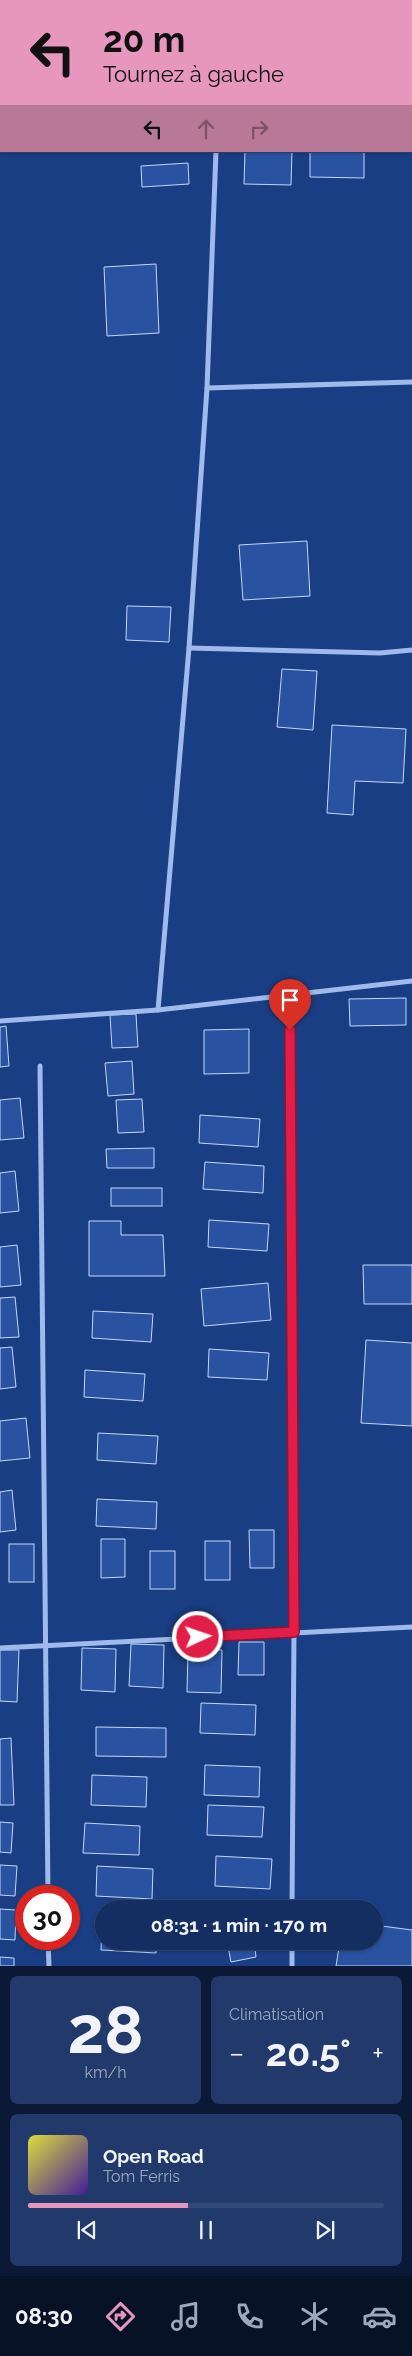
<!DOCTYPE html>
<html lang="fr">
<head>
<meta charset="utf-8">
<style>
  body { margin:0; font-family:Raleway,sans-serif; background:#213a6b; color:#f1f3f6; height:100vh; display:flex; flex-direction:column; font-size:19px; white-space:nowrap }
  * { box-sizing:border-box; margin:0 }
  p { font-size:16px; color:#9da8be }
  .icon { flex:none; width:28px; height:28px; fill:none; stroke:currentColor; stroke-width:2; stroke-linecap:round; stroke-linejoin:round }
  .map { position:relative; height:1966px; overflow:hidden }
  .sheet { display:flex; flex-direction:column; gap:10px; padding:10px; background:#0b1936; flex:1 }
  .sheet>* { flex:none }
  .banner { position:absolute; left:0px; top:0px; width:412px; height:152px; box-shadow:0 1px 4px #0004,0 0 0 1px #334a77; background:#e797bd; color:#111; overflow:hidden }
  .speed { position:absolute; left:15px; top:1885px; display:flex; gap:10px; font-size:25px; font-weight:700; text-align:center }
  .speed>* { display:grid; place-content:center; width:65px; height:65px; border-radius:50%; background:#142e62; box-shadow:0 1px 4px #0004,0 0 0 1px #334a77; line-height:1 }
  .speed .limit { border:8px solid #d22; background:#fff; color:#111 }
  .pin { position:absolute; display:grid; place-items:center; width:42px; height:42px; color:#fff; margin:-51px -21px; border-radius:50% 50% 50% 0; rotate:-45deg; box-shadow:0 0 5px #0007 }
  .pin .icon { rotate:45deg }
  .me { position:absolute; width:55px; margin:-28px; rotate:87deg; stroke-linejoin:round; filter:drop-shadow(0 0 4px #0008) }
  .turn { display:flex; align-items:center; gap:18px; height:105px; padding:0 20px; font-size:22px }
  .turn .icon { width:65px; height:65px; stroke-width:2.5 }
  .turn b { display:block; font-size:35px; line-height:42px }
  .lanes { display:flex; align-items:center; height:48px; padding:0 20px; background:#0003; justify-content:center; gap:25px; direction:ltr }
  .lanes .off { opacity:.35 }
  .big { font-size:38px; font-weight:700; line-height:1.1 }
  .sheet .widget { flex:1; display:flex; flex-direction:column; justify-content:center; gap:8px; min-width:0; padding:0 18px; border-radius:8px; background:#213a6b }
  .sheet .dial { align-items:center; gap:0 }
  .dial b { font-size:65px; line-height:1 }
  .song { display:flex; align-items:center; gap:15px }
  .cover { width:60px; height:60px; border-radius:8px; background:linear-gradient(135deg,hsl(60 70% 55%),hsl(260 70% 35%)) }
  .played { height:5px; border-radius:2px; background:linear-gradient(90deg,#e797bd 45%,#334a77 45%) }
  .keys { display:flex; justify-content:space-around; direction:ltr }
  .heat { display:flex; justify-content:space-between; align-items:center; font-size:28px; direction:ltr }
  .sheet .tiles { flex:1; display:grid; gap:10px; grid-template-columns:1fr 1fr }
  .widget:last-child { grid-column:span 2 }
  .trip { position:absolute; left:95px; top:1900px; width:288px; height:50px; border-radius:25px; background:#142e62; box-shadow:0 1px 4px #0004,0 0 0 1px #334a77; font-weight:700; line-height:50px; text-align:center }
  .menu { display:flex; height:80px; justify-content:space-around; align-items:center; background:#081227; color:#9da8be }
  .menu .icon { width:35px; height:35px }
  .menu .current { color:#e797bd }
  .menu b { font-size:22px; color:#f1f3f6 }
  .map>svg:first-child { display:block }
</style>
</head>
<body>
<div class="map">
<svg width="412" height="1966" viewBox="0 0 412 1966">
  <rect width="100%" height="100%" fill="#1a3e83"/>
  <g fill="#2953a1" stroke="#c4d7f8">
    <polygon points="245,151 292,151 291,185 244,184"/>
    <polygon points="310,151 364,151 364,178 310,177"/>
    <polygon points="188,163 189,184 142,187 141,166"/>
    <polygon points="156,264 159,333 107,336 104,267"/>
    <polygon points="307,541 310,596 243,600 239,545"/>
    <polygon points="127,606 171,607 169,642 126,640"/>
    <polygon points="282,669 317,671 313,730 277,727"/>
    <polygon points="332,725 406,729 403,783 355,781 353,815 327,813"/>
    <polygon points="406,998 406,1025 350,1026 349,999"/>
    <polygon points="136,1014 138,1047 112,1048 110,1015"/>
    <polygon points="6,1026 9,1066 0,1067 0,1027"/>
    <polygon points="249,1029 249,1073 204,1074 204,1030"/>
    <polygon points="132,1061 134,1094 108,1096 105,1063"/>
    <polygon points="20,1098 24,1138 0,1140 0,1100"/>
    <polygon points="142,1099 144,1132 118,1133 116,1100"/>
    <polygon points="200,1115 260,1119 258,1147 199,1143"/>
    <polygon points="154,1148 154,1168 107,1168 106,1149"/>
    <polygon points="205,1162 264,1166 263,1193 203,1189"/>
    <polygon points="15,1171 19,1211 0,1213 0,1173"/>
    <rect x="111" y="1188" width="51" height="18"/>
    <polygon points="209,1220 269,1224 267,1251 208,1247"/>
    <polygon points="89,1221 121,1221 121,1235 163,1235 165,1276 89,1276"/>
    <polygon points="17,1245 21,1285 0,1287 0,1247"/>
    <polygon points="363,1265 412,1265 412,1304 364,1304"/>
    <polygon points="268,1283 271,1320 204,1326 201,1289"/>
    <polygon points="15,1297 19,1337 0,1338 0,1298"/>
    <polygon points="93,1311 153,1314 151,1342 92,1338"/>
    <polygon points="366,1340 412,1343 412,1426 361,1423"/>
    <polygon points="12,1347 16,1387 0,1389 0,1348"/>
    <polygon points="209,1349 269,1353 267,1380 208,1377"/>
    <polygon points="85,1370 145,1374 143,1401 84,1397"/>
    <polygon points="26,1418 30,1458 0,1461 0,1421"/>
    <polygon points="98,1433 158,1436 156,1464 97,1460"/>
    <polygon points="12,1490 16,1530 0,1532 0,1492"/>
    <polygon points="97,1499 157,1502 156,1529 96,1526"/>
    <polygon points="249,1530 274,1530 274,1568 250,1568"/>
    <polygon points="101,1539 125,1539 125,1577 101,1578"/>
    <rect x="205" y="1541" width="25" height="39"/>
    <rect x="9" y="1544" width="25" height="38"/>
    <rect x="150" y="1551" width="25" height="38"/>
    <polygon points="239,1642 264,1642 264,1675 238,1675"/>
    <polygon points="131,1644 164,1645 163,1688 129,1686"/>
    <polygon points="82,1648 116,1649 115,1692 81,1690"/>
    <polygon points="188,1649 222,1650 221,1693 187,1692"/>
    <polygon points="0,1650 19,1650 17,1702 0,1701"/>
    <polygon points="201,1703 256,1705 255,1735 200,1733"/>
    <polygon points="96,1727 166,1728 166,1757 96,1756"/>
    <polygon points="11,1738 14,1805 0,1805 0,1739"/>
    <polygon points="205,1765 260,1767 259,1797 204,1795"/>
    <polygon points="92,1775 147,1777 146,1807 91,1805"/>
    <polygon points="208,1805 264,1807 262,1837 207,1835"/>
    <polygon points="0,1822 13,1823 11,1853 0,1852"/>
    <polygon points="85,1823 140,1826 139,1855 83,1853"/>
    <polygon points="216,1856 272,1859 270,1889 215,1886"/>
    <polygon points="0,1865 17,1866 15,1896 0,1895"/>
    <polygon points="97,1866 153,1869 152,1899 96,1896"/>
    <polygon points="0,1909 16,1910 15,1940 0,1939"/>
    <polygon points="102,1920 104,1941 157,1941 156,1953 101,1950"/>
    <polygon points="374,1925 412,1930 412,1966 336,1966 340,1941 374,1941"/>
    <polygon points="227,1941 254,1941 256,1957 231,1962"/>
    <polygon points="0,1957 14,1958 14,1966 0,1966"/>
  </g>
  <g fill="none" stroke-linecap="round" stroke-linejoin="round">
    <g stroke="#9fbaeb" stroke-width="5">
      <polyline points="57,0 63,1"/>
      <polyline points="222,1 222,0"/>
      <polyline points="411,39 412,39"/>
      <polyline points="207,388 412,382"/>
      <polyline points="189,648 380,653 412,650"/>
      <polyline points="158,1010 189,648 207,388 216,151"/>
      <polyline points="0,1021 158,1010 412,981"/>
      <polyline points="290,1030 294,1632 292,1909"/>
      <polyline points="40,1066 48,1896"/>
      <polyline points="0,1648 412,1627"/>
      <polyline points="48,1939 49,1966"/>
      <polyline points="292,1966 292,1941"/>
    </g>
  </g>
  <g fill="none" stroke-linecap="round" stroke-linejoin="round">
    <g stroke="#92132f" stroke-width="12">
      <polyline id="route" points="198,1637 294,1632 290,1030"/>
    </g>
    <use href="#route" stroke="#e11d48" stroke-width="9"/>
  </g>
</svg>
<div class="speed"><div class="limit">30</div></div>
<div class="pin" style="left:290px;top:1030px;background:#d93025"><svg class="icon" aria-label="arrive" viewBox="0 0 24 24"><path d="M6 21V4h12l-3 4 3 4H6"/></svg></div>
<svg class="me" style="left:198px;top:1637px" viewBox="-20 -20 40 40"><circle r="17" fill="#e11d48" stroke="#fff" stroke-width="3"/><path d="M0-11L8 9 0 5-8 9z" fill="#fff"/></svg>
<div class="trip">08:31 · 1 min · 170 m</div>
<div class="banner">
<div class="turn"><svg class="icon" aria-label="left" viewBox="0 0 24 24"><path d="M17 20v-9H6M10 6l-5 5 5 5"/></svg><div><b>20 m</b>Tournez à gauche</div></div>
<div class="lanes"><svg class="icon" aria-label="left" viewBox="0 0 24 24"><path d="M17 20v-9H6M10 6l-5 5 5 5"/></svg><svg class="icon off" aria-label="ahead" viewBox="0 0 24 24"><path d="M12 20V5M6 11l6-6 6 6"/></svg><svg class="icon off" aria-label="right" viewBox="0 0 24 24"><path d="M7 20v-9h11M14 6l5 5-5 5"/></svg></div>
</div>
</div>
<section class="sheet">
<div class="tiles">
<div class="widget dial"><b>28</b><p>km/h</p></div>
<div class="widget"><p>Climatisation</p>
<div class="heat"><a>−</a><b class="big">20.5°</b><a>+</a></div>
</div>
<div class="widget">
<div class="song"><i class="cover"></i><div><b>Open Road</b><p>Tom Ferris</p></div></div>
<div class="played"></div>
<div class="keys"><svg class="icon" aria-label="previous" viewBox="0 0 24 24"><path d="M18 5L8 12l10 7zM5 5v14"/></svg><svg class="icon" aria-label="pause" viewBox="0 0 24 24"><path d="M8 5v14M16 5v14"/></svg><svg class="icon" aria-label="next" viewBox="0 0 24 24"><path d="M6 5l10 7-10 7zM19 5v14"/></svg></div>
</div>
</div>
</section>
<nav class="menu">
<b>08:30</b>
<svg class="icon current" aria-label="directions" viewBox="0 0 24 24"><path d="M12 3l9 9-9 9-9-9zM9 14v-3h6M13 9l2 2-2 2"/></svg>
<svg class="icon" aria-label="music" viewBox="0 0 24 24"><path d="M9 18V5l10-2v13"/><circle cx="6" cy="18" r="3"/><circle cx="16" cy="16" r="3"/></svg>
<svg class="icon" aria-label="phone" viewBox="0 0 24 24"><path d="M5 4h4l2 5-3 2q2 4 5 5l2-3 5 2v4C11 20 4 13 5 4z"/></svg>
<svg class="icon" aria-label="climate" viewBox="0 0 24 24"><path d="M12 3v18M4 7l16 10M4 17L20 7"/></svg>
<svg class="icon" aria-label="car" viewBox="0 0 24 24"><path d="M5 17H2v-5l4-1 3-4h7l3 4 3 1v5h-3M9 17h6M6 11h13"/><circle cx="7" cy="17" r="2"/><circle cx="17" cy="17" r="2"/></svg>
</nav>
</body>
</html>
